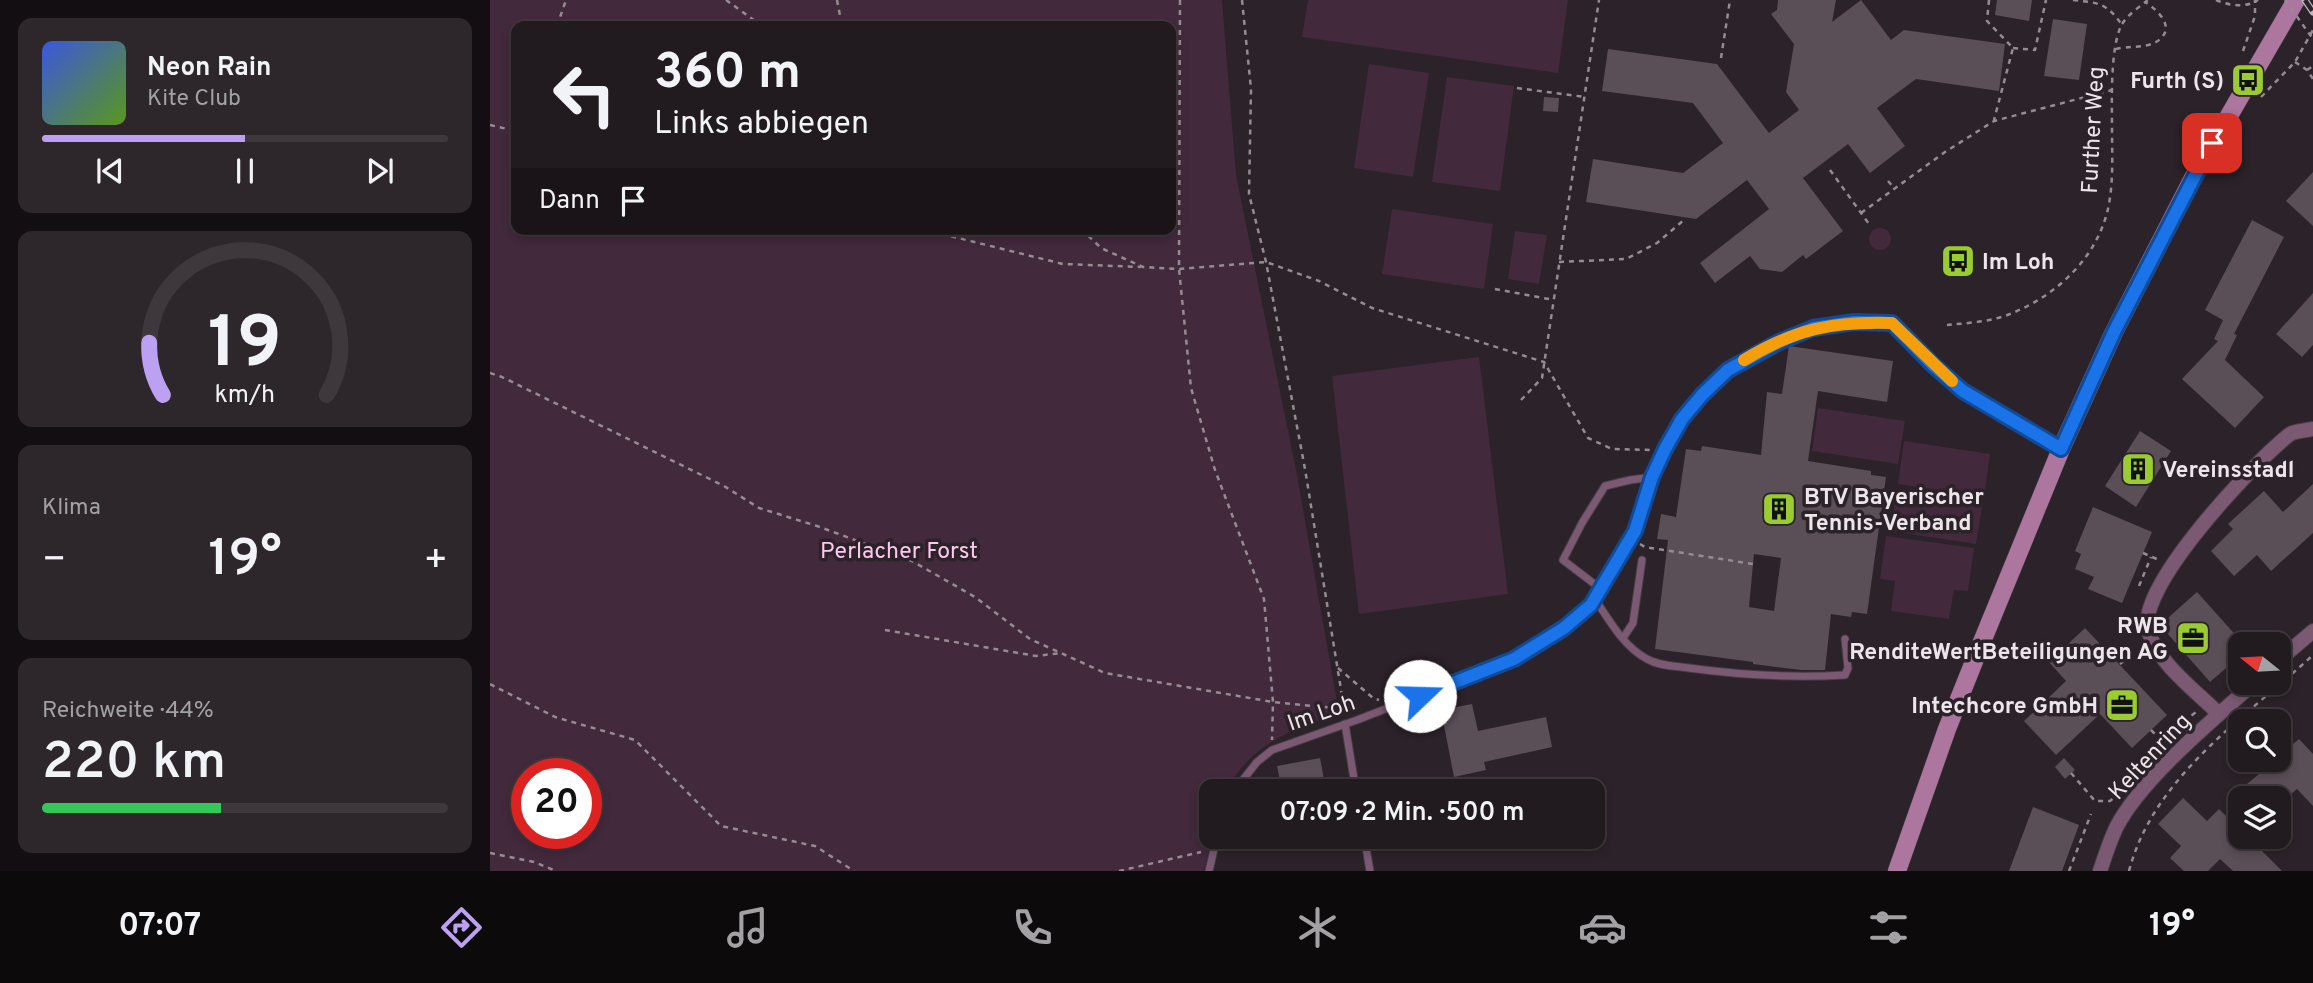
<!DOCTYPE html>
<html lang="de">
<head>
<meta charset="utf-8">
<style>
  body { margin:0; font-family:Overpass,sans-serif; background:#2d272c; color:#f1f3f6; height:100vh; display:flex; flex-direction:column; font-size:26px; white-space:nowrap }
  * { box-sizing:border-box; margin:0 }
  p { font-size:23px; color:#a2a1a4 }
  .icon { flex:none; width:38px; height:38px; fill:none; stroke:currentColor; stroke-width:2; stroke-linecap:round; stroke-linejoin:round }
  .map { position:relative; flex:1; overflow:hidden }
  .side { display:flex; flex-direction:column; gap:18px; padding:18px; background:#120e11; width:490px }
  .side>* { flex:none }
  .top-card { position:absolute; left:21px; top:21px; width:665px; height:214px; border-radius:14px; box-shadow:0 4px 10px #0003,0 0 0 2px #3e383d; background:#211a1f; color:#f1f3f6; overflow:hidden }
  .needle { width:46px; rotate:288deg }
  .tools { position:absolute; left:1738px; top:632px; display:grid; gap:14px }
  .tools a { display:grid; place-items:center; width:63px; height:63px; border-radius:14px; background:#211a1f; box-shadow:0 4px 10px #0003,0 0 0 2px #3e383d; font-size:35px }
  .speed { position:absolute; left:21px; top:758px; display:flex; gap:14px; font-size:35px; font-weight:700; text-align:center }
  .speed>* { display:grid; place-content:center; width:91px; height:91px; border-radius:50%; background:#211a1f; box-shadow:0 4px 10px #0003,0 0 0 2px #3e383d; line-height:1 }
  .speed .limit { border:10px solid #d22; background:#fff; color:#111 }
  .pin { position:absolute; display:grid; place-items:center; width:60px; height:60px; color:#fff; margin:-30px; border-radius:14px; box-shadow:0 4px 10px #0006 }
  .me { position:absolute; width:77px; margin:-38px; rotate:69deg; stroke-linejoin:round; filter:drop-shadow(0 0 5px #0008) }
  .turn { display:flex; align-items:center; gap:24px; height:147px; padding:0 28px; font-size:32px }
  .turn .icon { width:91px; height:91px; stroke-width:2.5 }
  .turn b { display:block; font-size:49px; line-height:60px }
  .then { display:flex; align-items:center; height:66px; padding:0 28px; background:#0003; gap:14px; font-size:26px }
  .big { font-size:52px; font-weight:600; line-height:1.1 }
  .side .widget { flex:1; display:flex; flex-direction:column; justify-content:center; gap:10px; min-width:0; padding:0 24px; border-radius:14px; background:#2d272c }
  .side .dial { align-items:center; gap:0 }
  .dial svg { height:182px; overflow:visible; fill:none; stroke:#3e383d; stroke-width:7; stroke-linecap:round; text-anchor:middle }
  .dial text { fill:#f1f3f6; stroke:none }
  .song { display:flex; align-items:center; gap:21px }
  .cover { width:84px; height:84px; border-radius:10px; background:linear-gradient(135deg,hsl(230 70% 55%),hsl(90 70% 35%)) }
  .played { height:7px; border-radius:4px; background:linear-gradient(90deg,#bca0f2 50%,#3e383d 50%) }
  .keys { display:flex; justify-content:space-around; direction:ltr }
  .heat { display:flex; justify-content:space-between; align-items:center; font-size:38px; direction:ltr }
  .charge { height:10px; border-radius:5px; background:linear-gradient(90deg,#34c759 44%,#3e383d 0) }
  .trip { position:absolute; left:709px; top:779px; width:406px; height:70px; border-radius:14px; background:#211a1f; box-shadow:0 4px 10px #0003,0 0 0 2px #3e383d; font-weight:600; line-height:70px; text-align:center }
  .tabs { display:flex; height:112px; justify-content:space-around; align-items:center; background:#0d0a0c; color:#a2a1a4 }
  .tabs .icon { width:49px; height:49px }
  .tabs .current { color:#bca0f2 }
  .tabs b { font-size:32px; color:#f1f3f6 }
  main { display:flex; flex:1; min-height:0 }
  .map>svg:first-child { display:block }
</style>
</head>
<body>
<main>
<section class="side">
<div class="widget">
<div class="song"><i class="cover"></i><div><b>Neon Rain</b><p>Kite Club</p></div></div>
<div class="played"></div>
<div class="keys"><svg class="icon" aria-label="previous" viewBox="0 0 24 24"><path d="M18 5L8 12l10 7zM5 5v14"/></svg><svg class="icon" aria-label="pause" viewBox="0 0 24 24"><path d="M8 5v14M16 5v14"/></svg><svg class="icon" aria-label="next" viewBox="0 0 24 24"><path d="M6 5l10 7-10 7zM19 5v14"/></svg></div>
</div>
<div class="widget dial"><svg viewBox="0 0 100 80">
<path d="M14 69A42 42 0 1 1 86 69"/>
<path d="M14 69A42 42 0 0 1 8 46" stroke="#bca0f2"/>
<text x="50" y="56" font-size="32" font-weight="700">19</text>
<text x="50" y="72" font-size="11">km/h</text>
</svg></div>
<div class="widget"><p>Klima</p>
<div class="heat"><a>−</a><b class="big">19°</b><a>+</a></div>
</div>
<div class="widget"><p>Reichweite · 44%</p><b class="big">220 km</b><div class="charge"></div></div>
</section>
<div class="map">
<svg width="1823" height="871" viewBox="0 0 1823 871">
  <rect width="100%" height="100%" fill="#2c2229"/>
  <g fill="#42293c" fill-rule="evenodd">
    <path d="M0,0H732L746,175L806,470L849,713C805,728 758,745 737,791H721L722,837L714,871H0ZM26,26H681V229H26ZM37,774H96V833H37Z"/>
    <polygon points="818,0 1078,0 1068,73 812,37"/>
    <polygon points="879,64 939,73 923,177 864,168"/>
    <polygon points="957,77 1024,86 1010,191 942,182"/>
    <polygon points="902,209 1003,224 994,289 892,274"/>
    <circle cx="1390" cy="239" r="11"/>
    <polygon points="1025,231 1057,235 1049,284 1018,279"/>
    <polygon points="989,357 1018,594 869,614 842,376"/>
    <polygon points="1328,408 1415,421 1408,464 1322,451"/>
    <polygon points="1414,441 1500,454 1494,497 1408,484"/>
    <polygon points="1407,489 1493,502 1486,544 1400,531"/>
    <polygon points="1396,536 1484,548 1478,591 1464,590 1459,619 1401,611 1405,581 1390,579"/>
  </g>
  <g fill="#5a4e57" fill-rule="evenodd">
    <polygon points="1288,0 1346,0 1342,22 1371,0 1401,40 1414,30 1515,44 1509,91 1426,79 1387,108 1415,146 1380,173 1358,144 1313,178 1353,231 1316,259 1313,255 1292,272 1270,269 1260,256 1225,283 1210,263 1279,209 1257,180 1206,219 1096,202 1103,159 1193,173 1233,143 1203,103 1112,91 1118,49 1227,64 1279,133 1309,110 1296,92 1304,44 1281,14 1287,10"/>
    <polygon points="1507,0 1542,0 1539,21 1505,15"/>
    <polygon points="1563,19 1597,24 1589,80 1554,76"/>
    <polygon points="1054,97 1069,98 1068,112 1053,111"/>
    <polygon points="1823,172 1823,226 1796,201"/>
    <polygon points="1762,220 1794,237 1744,334 1747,335 1735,360 1774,397 1745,428 1692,379 1728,341 1724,339 1733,320 1715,310"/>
    <polygon points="1823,293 1823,345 1812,357 1786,334"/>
    <path d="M1299,346L1403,361L1397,402L1328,391L1318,461L1381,471V475L1396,477L1377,614L1362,612L1361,617L1341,614L1335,670H1311L1263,664V662L1165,649L1178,540L1167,539L1171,514L1186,517L1196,449L1211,451L1212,446L1271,455L1277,392L1292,394ZM1264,554L1291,558L1284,611L1259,607Z"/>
    <polygon points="1650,431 1681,451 1646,507 1615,486"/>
    <polygon points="1823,484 1823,533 1781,571 1767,555 1744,576 1721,551 1743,529 1738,524 1774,491 1793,512"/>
    <polygon points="1603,507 1662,532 1632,603 1598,589 1604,577 1585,569 1591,554 1585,551"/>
    <polygon points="1707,592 1750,640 1750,656 1720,682 1670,625"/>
    <polygon points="1595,628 1677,715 1642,748 1610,714 1566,755 1534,721 1576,681 1559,662"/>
    <polygon points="982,704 988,731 1056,717 1062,747 994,762 996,770 964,777 951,710"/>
    <polygon points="1809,739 1823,754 1823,806 1807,789 1788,806 1788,798 1769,798 1757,784 1769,774 1756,760 1788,760 1788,741 1796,750"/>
    <polygon points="830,758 835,785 792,791 787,766"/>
    <polygon points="1574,758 1585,770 1575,779 1565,767"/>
    <polygon points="1693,798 1717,821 1729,809 1750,830 1750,836 1757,836 1792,871 1743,871 1730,859 1718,871 1694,871 1680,858 1691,846 1668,824"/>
    <polygon points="1543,807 1589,825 1572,871 1519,871"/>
  </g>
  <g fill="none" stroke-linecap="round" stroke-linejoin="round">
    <g stroke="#473d44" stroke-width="9">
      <g id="lane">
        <polyline points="1111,589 1073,560 1092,523 1115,486 1140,480 1162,477"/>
        <path d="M1105,599C1119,620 1134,647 1157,659C1169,666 1185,666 1199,668C1250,675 1304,678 1355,675L1358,668L1355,639"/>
        <polyline points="1133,638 1143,623 1152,560"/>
        <polyline points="855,724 866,791"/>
        <polyline points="744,791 767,762 782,750 867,720 1024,659 1074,628 1101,605 1105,599 1145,531 1162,477 1175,449 1192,419 1226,381 1258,358 1323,328 1364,322 1402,323 1444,366 1473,391 1570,449"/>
        <polyline points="874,836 880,871"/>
        <polyline points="719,871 727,836"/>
      </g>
    </g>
    <g stroke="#473d44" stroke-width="16">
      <g id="street">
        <polyline points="1788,661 1823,631"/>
        <path d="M1729,714C1706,691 1665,661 1658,629C1648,587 1755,474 1785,447C1790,443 1796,436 1802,433C1808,431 1817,430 1823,429"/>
        <path d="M1610,871C1615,856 1620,840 1627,826C1653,777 1723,720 1765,682"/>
      </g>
    </g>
    <g stroke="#473d44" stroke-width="19">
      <polyline id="secondary" points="1407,871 1457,729 1487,654 1571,449 1624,332 1703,178 1806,0"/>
    </g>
    <g stroke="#958c92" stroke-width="2.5" stroke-dasharray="5 5" stroke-linecap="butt">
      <polyline points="236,0 272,26"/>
      <polyline points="347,0 352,26"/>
      <polyline points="690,0 689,269 701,388 725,470 774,599 783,702 782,740"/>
      <polyline points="752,0 761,89 759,194 776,262 815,469 854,708"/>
      <polyline points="1499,0 1497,21 1523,48 1504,120"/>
      <path d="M1583,0C1608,3 1616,2 1632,25"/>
      <path d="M1726,0C1740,6 1756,8 1768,0"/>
      <polyline points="67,26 76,0"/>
      <polyline points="1523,48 1545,50 1556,0"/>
      <path d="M1626,49C1637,46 1656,48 1666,42C1688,29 1668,10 1655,2"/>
      <polyline points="1753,51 1765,16 1765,0"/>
      <polyline points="1231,58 1240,0"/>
      <polyline points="1805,62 1817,70 1823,79"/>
      <polyline points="1817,70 1823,66"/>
      <polyline points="1027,88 1095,97"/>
      <polyline points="1771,97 1805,62 1823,30"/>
      <polyline points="0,125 26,131"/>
      <polyline points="1340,170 1379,224"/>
      <polyline points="1398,181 1405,189"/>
      <polyline points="1371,213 1455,152 1504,121 1622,90"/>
      <polyline points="432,229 573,264 651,267"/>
      <polyline points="591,229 611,248 653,267 689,269 776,262 829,281 882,308 1054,362 1098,438 1122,449 1161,450"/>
      <polyline points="1069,262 1136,259 1167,243 1194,220"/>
      <polyline points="1005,289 1064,300"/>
      <path d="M1457,325C1477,323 1500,322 1520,314C1565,296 1604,261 1617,213C1624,185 1622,156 1622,127C1622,101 1620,50 1631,26C1636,16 1649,7 1658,0"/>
      <polyline points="0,373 12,377 234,486 269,508 327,526 422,561 485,597 540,639 615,673 783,702 854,709"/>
      <polyline points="1031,400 1052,378 1109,0"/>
      <polyline points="1150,544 1155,547 1263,564"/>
      <polyline points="1653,553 1669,560"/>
      <polyline points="1649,586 1661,557"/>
      <polyline points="395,630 546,656 571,653"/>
      <polyline points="1770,636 1772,644"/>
      <polyline points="1630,664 1639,657 1655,656"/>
      <polyline points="848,668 883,698 889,700"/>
      <polyline points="0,684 65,717 145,740 231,826 325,846 364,871"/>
      <polyline points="1661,730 1676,745"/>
      <polyline points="1670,740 1706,712"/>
      <polyline points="1581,773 1605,801 1620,801 1627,795"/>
      <polyline points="0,853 44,862 66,871"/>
      <polyline points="629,871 711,852"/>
      <polyline points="1579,871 1601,814"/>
      <path d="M1639,871C1664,776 1754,719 1823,655"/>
    </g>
    <use href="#lane" stroke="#7b5973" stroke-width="7"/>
    <use href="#street" stroke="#7b5973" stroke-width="14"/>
    <use href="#secondary" stroke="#ac769f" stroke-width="18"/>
    <g stroke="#beb6bc" stroke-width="7">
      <polyline id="rail" points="1815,0 1823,12"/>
    </g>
    <use href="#rail" stroke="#2c2229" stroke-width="4.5" stroke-dasharray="13" stroke-linecap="butt"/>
    <polyline stroke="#958c92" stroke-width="2.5" stroke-dasharray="5 5" stroke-linecap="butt" points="1795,0 1823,39"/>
  </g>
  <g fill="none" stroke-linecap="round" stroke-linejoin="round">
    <g stroke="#114b97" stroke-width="18">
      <polyline id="route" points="930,696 1024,659 1074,628 1101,605 1145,531 1162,477 1175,449 1192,419 1212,395 1238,370 1289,342 1323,328 1364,322 1402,323 1444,366 1473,391 1571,449 1624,332 1722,143"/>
    </g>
    <use href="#route" stroke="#1a73e8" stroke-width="12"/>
    <path stroke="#f59e0b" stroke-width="12" d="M1254,360C1305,329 1343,321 1402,323L1462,381"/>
  </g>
  <defs>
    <g id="bus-square" transform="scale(1.75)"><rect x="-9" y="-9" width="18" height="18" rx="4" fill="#9bcb32" stroke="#2c2229"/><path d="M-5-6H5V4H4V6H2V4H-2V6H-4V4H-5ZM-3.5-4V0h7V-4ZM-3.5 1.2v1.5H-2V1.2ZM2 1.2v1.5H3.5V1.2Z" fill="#111"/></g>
    <g id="building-square" transform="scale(1.75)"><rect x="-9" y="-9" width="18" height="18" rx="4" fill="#9bcb32" stroke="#2c2229"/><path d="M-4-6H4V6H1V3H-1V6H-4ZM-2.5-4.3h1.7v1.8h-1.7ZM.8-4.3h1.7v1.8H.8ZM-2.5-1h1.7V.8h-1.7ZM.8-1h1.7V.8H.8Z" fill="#111"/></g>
    <g id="office-square" transform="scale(1.75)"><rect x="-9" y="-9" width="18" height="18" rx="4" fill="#9bcb32" stroke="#2c2229"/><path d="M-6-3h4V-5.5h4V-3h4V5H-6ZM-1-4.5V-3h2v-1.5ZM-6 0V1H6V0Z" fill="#111"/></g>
  </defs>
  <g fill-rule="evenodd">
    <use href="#bus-square" x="1758" y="80"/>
    <use href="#bus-square" x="1468" y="261"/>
    <use href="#building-square" x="1648" y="469"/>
    <use href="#building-square" x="1289" y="509"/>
    <use href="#office-square" x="1703" y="638"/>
    <use href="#office-square" x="1632" y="705"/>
  </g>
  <g text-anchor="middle" stroke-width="7" stroke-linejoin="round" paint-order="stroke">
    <g font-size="23" font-weight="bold" fill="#ece5ea" stroke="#2c2229" text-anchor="end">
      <text x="1734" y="88">Furth (S)</text>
      <text x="1492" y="269" text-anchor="start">Im Loh</text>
      <text x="1672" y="477" text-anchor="start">Vereinsstadl</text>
      <text x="1314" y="504" text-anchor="start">BTV Bayerischer<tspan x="1314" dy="26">Tennis-Verband</tspan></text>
      <text x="1678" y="633">RWB<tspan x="1678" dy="26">RenditeWertBeteiligungen AG</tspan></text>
      <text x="1608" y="713">Intechcore GmbH</text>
    </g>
    <g font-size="23" fill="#ece5ea" stroke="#2c2229">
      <text transform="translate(1602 130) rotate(-87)" y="8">Further Weg</text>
      <text transform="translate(831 712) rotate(-19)" y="8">Im Loh</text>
      <text transform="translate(1659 756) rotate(-47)" y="8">Keltenring</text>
    </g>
    <g font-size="23" fill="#fdc8ef" stroke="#2c2229">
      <text x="409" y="558">Perlacher Forst</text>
    </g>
  </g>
</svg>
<div class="tools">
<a><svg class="needle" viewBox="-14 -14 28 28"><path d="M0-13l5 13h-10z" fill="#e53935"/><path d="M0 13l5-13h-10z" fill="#a2a1a4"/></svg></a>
<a><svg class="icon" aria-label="search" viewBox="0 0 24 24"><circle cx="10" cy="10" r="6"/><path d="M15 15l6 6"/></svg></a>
<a><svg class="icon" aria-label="layers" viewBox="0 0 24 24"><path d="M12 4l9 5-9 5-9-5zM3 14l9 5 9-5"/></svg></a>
</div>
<div class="speed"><div class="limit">20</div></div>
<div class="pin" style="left:1722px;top:143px;background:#d93025"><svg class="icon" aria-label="arrive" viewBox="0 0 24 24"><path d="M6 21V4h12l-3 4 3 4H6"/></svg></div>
<svg class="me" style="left:930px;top:696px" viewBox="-20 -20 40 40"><circle r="19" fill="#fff"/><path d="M0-13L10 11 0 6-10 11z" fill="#1a73e8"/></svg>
<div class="trip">07:09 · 2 Min. · 500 m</div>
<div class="top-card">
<div class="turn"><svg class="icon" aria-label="left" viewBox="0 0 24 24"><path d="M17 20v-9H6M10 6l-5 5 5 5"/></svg><div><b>360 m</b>Links abbiegen</div></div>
<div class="then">Dann<svg class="icon" aria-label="arrive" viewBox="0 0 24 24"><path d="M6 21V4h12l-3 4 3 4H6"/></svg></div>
</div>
</div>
</main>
<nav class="tabs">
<b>07:07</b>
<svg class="icon current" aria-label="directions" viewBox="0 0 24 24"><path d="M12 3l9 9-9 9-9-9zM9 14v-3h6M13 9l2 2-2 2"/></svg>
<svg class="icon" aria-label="music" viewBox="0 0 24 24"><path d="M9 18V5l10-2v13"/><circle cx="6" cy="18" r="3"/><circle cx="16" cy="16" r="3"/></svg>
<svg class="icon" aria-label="phone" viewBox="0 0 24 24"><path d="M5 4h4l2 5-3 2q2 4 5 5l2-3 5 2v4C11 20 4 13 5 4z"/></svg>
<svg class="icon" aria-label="climate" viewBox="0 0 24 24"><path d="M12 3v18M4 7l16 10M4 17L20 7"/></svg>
<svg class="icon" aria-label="car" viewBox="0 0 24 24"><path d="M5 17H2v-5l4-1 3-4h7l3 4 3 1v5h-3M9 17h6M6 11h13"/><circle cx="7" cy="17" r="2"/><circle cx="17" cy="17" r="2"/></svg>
<svg class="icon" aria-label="filters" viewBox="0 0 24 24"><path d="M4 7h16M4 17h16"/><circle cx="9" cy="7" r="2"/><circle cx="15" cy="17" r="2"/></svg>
<b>19°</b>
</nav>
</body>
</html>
